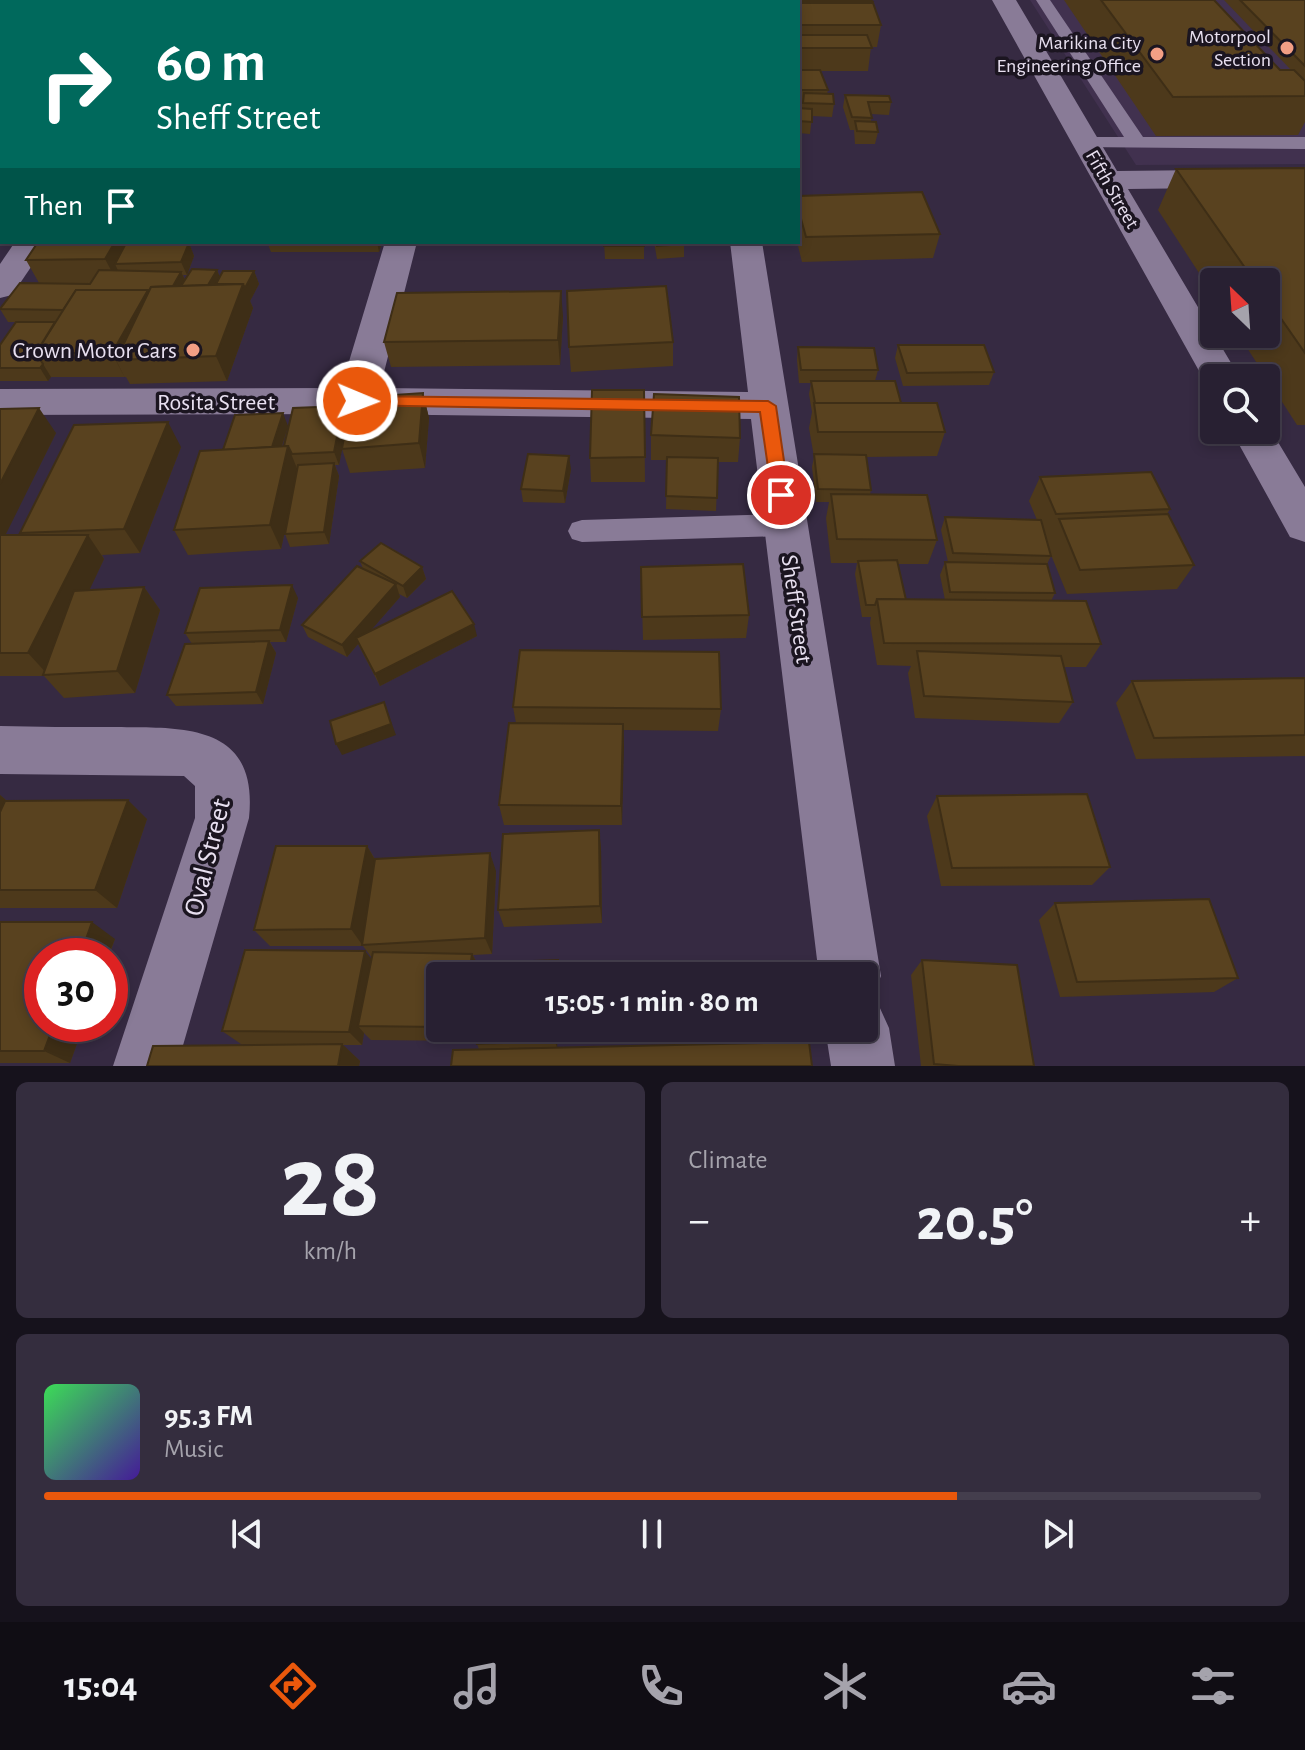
<!DOCTYPE html>
<html lang="en">
<head>
<meta charset="utf-8">
<style>
  body { margin:0; font-family:"Alegreya Sans",sans-serif; background:#342d3e; color:#f1f3f6; height:100vh; display:flex; flex-direction:column; font-size:30px; white-space:nowrap }
  * { box-sizing:border-box; margin:0 }
  p { font-size:26px; color:#a5a3ac }
  .icon { flex:none; width:44px; height:44px; fill:none; stroke:currentColor; stroke-width:2; stroke-linecap:round; stroke-linejoin:round }
  .map { position:relative; height:1066px; overflow:hidden }
  .panel { display:flex; flex-direction:column; gap:16px; padding:16px; background:#16121c; flex:1 }
  .panel>* { flex:none }
  .banner { position:absolute; left:0px; top:0px; width:800px; height:244px; box-shadow:0 4px 12px #0003,0 0 0 2px #443e4d; background:#00695c; color:#fff; overflow:hidden }
  .needle { width:52px; rotate:335deg }
  .tools { position:absolute; left:1200px; top:268px; display:grid; gap:16px }
  .tools a { display:grid; place-items:center; width:80px; height:80px; border-radius:8px; background:#282032; box-shadow:0 4px 12px #0003,0 0 0 2px #443e4d; font-size:40px }
  .speed { position:absolute; left:24px; top:938px; display:flex; gap:16px; font-size:40px; font-weight:700; text-align:center }
  .speed>* { display:grid; place-content:center; width:104px; height:104px; border-radius:50%; background:#282032; box-shadow:0 4px 12px #0003,0 0 0 2px #443e4d; line-height:1 }
  .speed .limit { border:12px solid #d22; background:#fff; color:#111 }
  .pin { position:absolute; display:grid; place-items:center; width:68px; height:68px; color:#fff; margin:-34px; border:4px solid #fff; border-radius:50%; box-shadow:0 2px 8px #0007 }
  .me { position:absolute; width:88px; margin:-44px; rotate:91deg; stroke-linejoin:round; filter:drop-shadow(0 0 6px #0008) }
  .turn { display:flex; align-items:center; gap:28px; height:168px; padding:0 24px; font-size:36px }
  .turn .icon { width:104px; height:104px; stroke-width:2.5 }
  .turn b { display:block; font-size:56px; line-height:68px }
  .then { display:flex; align-items:center; height:76px; padding:0 24px; background:#0003; gap:16px; font-size:30px }
  .big { font-size:60px; font-weight:700; line-height:1.1 }
  .panel .widget { flex:1; display:flex; flex-direction:column; justify-content:center; gap:12px; min-width:0; padding:0 28px; border-radius:12px; background:#342d3e }
  .panel .dial { align-items:center; gap:0 }
  .dial b { font-size:104px; line-height:1 }
  .song { display:flex; align-items:center; gap:24px }
  .cover { width:96px; height:96px; border-radius:12px; background:linear-gradient(135deg,hsl(130 70% 55%),hsl(260 70% 35%)) }
  .played { height:8px; border-radius:4px; background:linear-gradient(90deg,#ea580c 75%,#443e4d 75%) }
  .keys { display:flex; justify-content:space-around; direction:ltr }
  .heat { display:flex; justify-content:space-between; align-items:center; font-size:44px; direction:ltr }
  .panel .tiles { flex:1; display:grid; gap:16px; grid-template-columns:1fr 1fr }
  .widget:last-child { grid-column:span 2 }
  .trip { position:absolute; left:426px; top:962px; width:452px; height:80px; border-radius:8px; background:#282032; box-shadow:0 4px 12px #0003,0 0 0 2px #443e4d; font-weight:700; line-height:80px; text-align:center }
  .tabs { display:flex; height:128px; justify-content:space-around; align-items:center; background:#100d14; color:#a5a3ac }
  .tabs .icon { width:56px; height:56px }
  .tabs .selected { color:#ea580c }
  .tabs b { font-size:36px; color:#f1f3f6 }
  .map>svg:first-child { display:block }
</style>
</head>
<body>
<div class="map">
<svg width="1305" height="1066" viewBox="0 0 1305 1066">
  <rect width="100%" height="100%" fill="#362a42"/>
  <polygon fill="#41314f" points="1030,0 1305,0 1305,164 1136,165"/>
  <g fill="none" stroke-linecap="round" stroke-linejoin="round">
    <g fill="#897b97" fill-rule="evenodd">
      <polygon points="1036,0 1050,0 1143,137 1305,137 1305,149 1079,147 1077,143 1086,137 1124,137"/>
      <polygon points="785,514 795,518 799,525 795,532 785,536 582,542 572,539 568,531 572,523 582,520"/>
    </g>
    <g fill="#897b97" fill-rule="evenodd">
      <polygon points="458,0 482,0 457,2"/>
      <rect x="703" y="0" width="24" height="2"/>
      <polygon points="992,0 1016,0 1117,171 1305,169 1305,187 1128,189 1240,378 1214,378 1214,389 1208,387"/>
      <rect x="0" y="75" width="2" height="16"/>
      <polygon points="15,242 48,242 12,295 0,298 0,264"/>
      <polygon points="385,242 417,242 380,388 748,392 730,242 762,242 881,976 872,998 866,1000 879,1006 889,1028 895,1066 831,1066 825,1028 864,1028 864,976 819,976 751,419 357,414 0,415 0,389 341,388"/>
      <polygon points="1266,422 1305,487 1305,542 1290,537 1231,430 1266,430"/>
      <path d="M0,726C37,727 74,727 112,727C180,728 259,721 249,818L177,1066H113L195,818V786L184,776L0,774Z"/>
    </g>
  </g>
  <g fill="#4d391b">
    <polygon points="0,0 43,0 41,2 2,2 2,68 0,70"/>
    <polygon points="250,0 370,0 371,2 251,2"/>
    <polygon points="375,0 441,0 441,2 374,2"/>
    <polygon points="491,0 557,0 557,2 492,2"/>
    <rect x="591" y="0" width="110" height="2"/>
    <polygon points="759,0 871,0 871,3 881,25 877,47 871,47 868,71 821,71 828,90 827,94 834,104 832,117 812,116 810,134 798,133 798,2 759,2"/>
    <polygon points="1064,0 1214,0 1280,70 1291,70 1224,0 1305,0 1305,122 1298,135 1156,136"/>
    <polygon points="0,94 2,94 2,127 1,125 0,126"/>
    <polygon points="845,95 891,102 889,115 871,114 871,122 878,132 875,144 855,144 854,130 850,130 843,107"/>
    <rect x="0" y="134" width="2" height="48"/>
    <polygon points="1305,168 1305,425 1297,425 1238,334 1266,334 1266,282 1214,282 1214,296 1158,210 1176,169"/>
    <polygon points="798,196 940,234 933,258 802,262 797,242"/>
    <polygon points="267,242 382,242 379,252 271,252"/>
    <polygon points="604,242 644,242 644,259 605,259"/>
    <polygon points="654,242 684,242 684,257 657,259"/>
    <polygon points="139,243 138,245 189,243 194,256 187,275 183,275 185,280 217,270 220,277 254,271 259,284 250,301 253,308 227,381 130,384 126,377 51,377 48,381 0,381 0,345 42,322 8,322 0,309 39,283 26,260"/>
    <polygon points="563,316 560,365 391,367 384,342"/>
    <polygon points="673,342 673,366 571,372 569,347"/>
    <polygon points="898,345 994,372 989,385 903,386 895,358"/>
    <polygon points="798,347 878,370 875,381 901,403 945,432 937,456 866,457 871,490 870,494 937,540 928,564 898,564 906,600 945,600 940,575 945,562 948,562 941,530 945,517 1037,520 1029,501 1040,477 1170,509 1167,514 1194,565 1177,589 1067,594 1049,550 1051,556 1047,564 1055,593 1051,601 1101,644 1086,667 1064,667 1073,702 1059,723 915,718 908,673 911,666 877,665 870,623 871,617 862,617 855,574 857,563 831,563 826,518 829,502 816,502 812,467 814,457 809,428 812,412 809,394 811,383 799,383 797,360"/>
    <polygon points="644,390 645,482 591,482 590,458"/>
    <polygon points="423,393 429,418 425,468 350,473 342,449 339,465 335,465 339,476 329,544 290,547 285,534 286,526 281,549 188,555 174,530 223,450 288,426 282,446 284,446 343,406 347,417"/>
    <polygon points="0,409 56,433 5,535 22,535 20,533 181,447 140,553 102,555 104,559 89,590 144,587 160,610 135,693 64,698 44,676 0,676"/>
    <polygon points="651,435 740,438 738,462 718,462 716,511 666,509 667,460 651,460"/>
    <polygon points="571,469 565,503 523,502 521,489"/>
    <polygon points="360,561 422,567 426,579 407,598 399,594 400,597 370,631 477,636 380,686 358,644 347,657 308,637 302,625 363,569"/>
    <polygon points="641,567 749,615 746,638 643,640"/>
    <polygon points="298,598 286,642 270,642 276,653 263,704 176,706 167,695 192,644 185,633"/>
    <polygon points="1305,678 1305,756 1136,759 1116,703 1132,681"/>
    <polygon points="513,707 721,709 718,731 623,730 622,825 504,825 499,805 516,723"/>
    <polygon points="0,795 7,801 147,819 117,908 0,908"/>
    <polygon points="937,796 1110,867 1092,885 941,886 927,816"/>
    <polygon points="599,830 601,849 602,923 504,927 498,910"/>
    <polygon points="367,846 375,859 496,871 492,954 473,955 480,969 479,976 440,976 440,1028 472,1028 470,1041 371,1040 364,1033 362,1045 343,1045 360,1061 359,1066 147,1066 294,1045 241,1044 222,1031 365,951 371,959 372,958 363,946 270,946 254,930"/>
    <polygon points="1055,903 1238,978 1214,992 1060,997 1039,920"/>
    <polygon points="0,922 115,939 70,1063 0,1063"/>
    <polygon points="922,960 1034,1066 921,1066 911,975"/>
    <polygon points="558,1028 557,1047 479,1049 477,1044"/>
  </g>
  <g fill="#3e2e16">
    <polygon points="30,0 43,0 41,2 28,2"/>
    <polygon points="2,51 2,68 0,70 0,53"/>
    <polygon points="115,242 139,243 128,264 115,264 121,277 118,283 105,259"/>
    <polygon points="377,242 382,242 379,252"/>
    <polygon points="189,243 194,256 187,275 181,262"/>
    <polygon points="217,270 222,283 205,289"/>
    <polygon points="254,271 259,284 250,301 253,308 227,381 216,356 243,284"/>
    <polygon points="181,272 187,284 166,297"/>
    <polygon points="148,290 160,314 116,360 125,378 112,353"/>
    <polygon points="561,291 563,316 560,365 558,340"/>
    <polygon points="43,364 51,377 48,381 40,368"/>
    <polygon points="423,393 429,418 425,468 419,443"/>
    <polygon points="343,406 348,419 339,465 334,452"/>
    <polygon points="39,408 56,433 3,540 0,537 0,484"/>
    <polygon points="283,413 288,426 275,468 270,455"/>
    <polygon points="168,422 181,447 140,553 124,529"/>
    <polygon points="288,446 298,471 281,549 270,525"/>
    <polygon points="569,456 571,469 565,503 563,491"/>
    <polygon points="334,463 339,476 329,544 324,532"/>
    <polygon points="88,535 104,559 49,676 28,653"/>
    <polygon points="422,567 426,579 407,598 403,586"/>
    <polygon points="396,584 400,597 359,644 356,638 358,644 347,657 342,645"/>
    <polygon points="292,585 298,598 286,642 280,630"/>
    <polygon points="144,587 160,610 135,693 117,671"/>
    <polygon points="474,624 477,636 380,686 375,674"/>
    <polygon points="269,641 276,653 263,704 256,692"/>
    <polygon points="384,702 396,735 342,755 336,744"/>
    <polygon points="623,724 624,745 622,825 621,806"/>
    <polygon points="0,795 20,812 0,852"/>
    <polygon points="128,800 147,819 117,908 95,890"/>
    <polygon points="599,830 601,849 602,923 600,906"/>
    <polygon points="367,846 378,865 363,946 351,929"/>
    <polygon points="490,853 496,871 492,954 485,938"/>
    <polygon points="92,922 115,939 108,956 80,956"/>
    <polygon points="365,951 377,966 358,1026 364,1033 362,1045 349,1032"/>
    <polygon points="472,954 480,969 479,976 469,976"/>
    <polygon points="54,1024 84,1024 70,1063 44,1051"/>
    <polygon points="462,1028 472,1028 470,1041"/>
    <polygon points="556,1028 558,1028 557,1048 555,1041"/>
    <polygon points="342,1044 360,1061 359,1066 338,1066"/>
  </g>
  <g fill="#59421f" stroke="#3e2e16" stroke-width="2">
    <polygon points="0,0 30,0 28,2 0,2"/>
    <polygon points="68,0 165,0 164,2 66,2"/>
    <polygon points="326,0 367,0 366,2"/>
    <polygon points="375,0 420,0 420,2 374,2"/>
    <rect x="613" y="0" width="88" height="2"/>
    <polygon points="765,0 871,0 872,1 766,1"/>
    <polygon points="1101,0 1214,0 1280,70 1294,70 1305,81 1305,96 1173,97"/>
    <polygon points="1240,0 1305,0 1305,66"/>
    <polygon points="319,1 364,1 363,2 319,2"/>
    <polygon points="0,2 27,2 2,2 2,26 0,26"/>
    <polygon points="798,3 873,3 881,25 798,25"/>
    <polygon points="798,35 867,35 872,48 798,48"/>
    <polygon points="0,41 2,41 2,51 0,53"/>
    <polygon points="798,70 820,70 828,90 800,90 798,86"/>
    <polygon points="804,93 833,94 834,104 803,103"/>
    <polygon points="798,94 800,94 801,102 798,102"/>
    <polygon points="845,95 889,96 891,102 868,102 872,118 852,117"/>
    <polygon points="2,97 2,108 0,108 0,99"/>
    <polygon points="798,108 812,109 812,122 798,121"/>
    <polygon points="855,121 876,122 878,132 857,131"/>
    <rect x="0" y="134" width="2" height="24"/>
    <polygon points="1305,168 1305,353 1266,297 1266,282 1255,282 1176,169"/>
    <polygon points="0,183 2,183 2,209 0,212"/>
    <polygon points="922,192 940,234 806,237 798,208 798,196"/>
    <polygon points="38,242 115,242 105,259 26,260"/>
    <rect x="604" y="242" width="40" height="4"/>
    <polygon points="657,242 684,242 685,244 657,246"/>
    <polygon points="189,243 181,262 115,264 125,245"/>
    <polygon points="192,269 217,270 208,285 181,286"/>
    <polygon points="99,270 181,272 173,286 151,287 149,292 148,290 76,290 63,310 0,309 20,283 90,284"/>
    <polygon points="223,271 254,271 245,288 243,284 216,284"/>
    <polygon points="243,284 216,356 116,360 151,287"/>
    <polygon points="666,286 673,342 569,347 567,291"/>
    <polygon points="76,290 148,290 112,353 36,353"/>
    <polygon points="561,291 558,340 384,342 397,293"/>
    <polygon points="16,322 55,322 36,353 43,364 40,368 0,368 0,345"/>
    <polygon points="898,345 984,345 994,372 907,373"/>
    <polygon points="798,347 874,348 878,370 801,370"/>
    <polygon points="811,381 895,381 901,403 815,403"/>
    <polygon points="592,390 644,390 645,457 590,458"/>
    <polygon points="423,393 419,443 342,449 350,398"/>
    <polygon points="654,394 739,397 740,438 651,435"/>
    <polygon points="814,403 937,403 945,432 818,432"/>
    <polygon points="343,406 334,452 292,454 288,446 284,446 293,408"/>
    <polygon points="39,408 0,484 0,409"/>
    <polygon points="283,413 272,447 223,450 235,415"/>
    <polygon points="168,422 124,529 20,533 74,425"/>
    <polygon points="288,446 270,525 174,530 200,451"/>
    <polygon points="528,454 569,456 563,491 521,489"/>
    <polygon points="814,454 866,455 871,490 818,489"/>
    <polygon points="667,457 718,458 717,498 666,496"/>
    <polygon points="334,463 324,532 285,534 298,465"/>
    <polygon points="1151,472 1170,509 1056,514 1040,477"/>
    <polygon points="831,494 927,495 937,540 837,539"/>
    <polygon points="1168,514 1194,565 1080,570 1059,519"/>
    <polygon points="945,517 1041,520 1051,556 953,553"/>
    <polygon points="0,535 88,535 28,653 0,653"/>
    <polygon points="381,543 422,567 403,586 360,561"/>
    <polygon points="897,560 906,600 877,599 875,605 866,605 858,561"/>
    <polygon points="945,562 1047,564 1055,593 950,592"/>
    <polygon points="743,564 749,615 642,617 641,567"/>
    <polygon points="357,566 396,584 342,645 302,625"/>
    <polygon points="292,585 280,630 185,633 200,588"/>
    <polygon points="144,587 117,671 43,675 74,591"/>
    <polygon points="452,591 474,624 375,674 356,638"/>
    <polygon points="877,599 1086,601 1101,644 884,643"/>
    <polygon points="269,641 256,692 167,695 185,644"/>
    <polygon points="520,650 719,652 721,709 513,707"/>
    <polygon points="917,651 1061,656 1073,702 924,696"/>
    <polygon points="1305,678 1305,735 1154,738 1132,681"/>
    <polygon points="384,702 391,724 336,744 330,721"/>
    <polygon points="509,723 623,724 621,806 499,805"/>
    <polygon points="1087,794 1110,867 952,868 937,796"/>
    <polygon points="128,800 95,890 0,890 0,812 5,801"/>
    <polygon points="599,830 600,906 498,910 503,834"/>
    <polygon points="276,846 367,846 351,929 254,930"/>
    <polygon points="490,853 485,938 362,945 375,859"/>
    <polygon points="1209,899 1238,978 1077,982 1055,903"/>
    <polygon points="0,922 92,922 80,956 42,956 42,1024 54,1024 44,1051 0,1051"/>
    <polygon points="245,950 365,951 349,1032 222,1031"/>
    <polygon points="373,952 472,954 469,976 440,976 440,1027 358,1026"/>
    <polygon points="558,960 558,976 481,976 482,963"/>
    <polygon points="922,960 1017,965 1034,1066 958,1066 934,1064"/>
    <polygon points="478,1028 556,1028 555,1041 477,1044"/>
    <polygon points="809,1042 812,1066 451,1066 453,1050"/>
    <polygon points="342,1044 338,1066 147,1066 153,1046"/>
  </g>
  <polygon fill="#ea580c" stroke="#983908" stroke-width="2" points="357,396 768,401 776,406 789,495 781,502 772,495 760,412 351,405 351,397"/>
  <g fill="#f39f85" stroke="#1b1520" stroke-width="3">
    <circle cx="1287" cy="48" r="8"/>
    <circle cx="1157" cy="54" r="8"/>
    <circle cx="193" cy="350" r="8"/>
  </g>
  <g text-anchor="middle" stroke-width="7" stroke-linejoin="round" paint-order="stroke">
    <g font-size="20" fill="#e8e0f0" stroke="#1b1520" text-anchor="end">
      <text x="1271" y="43">Motorpool<tspan x="1271" dy="23">Section</tspan></text>
      <text x="1141" y="49">Marikina City<tspan x="1141" dy="23">Engineering Office</tspan></text>
    </g>
    <g font-size="20" fill="#e8e0f0" stroke="#1b1520">
      <text transform="translate(1113 189) rotate(60)" y="7">Fifth Street</text>
    </g>
    <g font-size="24" fill="#e8e0f0" stroke="#1b1520" text-anchor="end">
      <text x="177" y="358">Crown Motor Cars</text>
    </g>
    <g font-size="24" fill="#e8e0f0" stroke="#1b1520">
      <text x="216" y="410">Rosita Street</text>
      <text transform="translate(797 609) rotate(82)" y="8">Sheff Street</text>
    </g>
    <g font-size="28" fill="#e8e0f0" stroke="#1b1520">
      <text transform="translate(206 857) rotate(-76)" y="10">Oval Street</text>
    </g>
  </g>
</svg>
<div class="tools">
<a><svg class="needle" viewBox="-14 -14 28 28"><path d="M0-13l5 13h-10z" fill="#e53935"/><path d="M0 13l5-13h-10z" fill="#a5a3ac"/></svg></a>
<a><svg class="icon" aria-label="search" viewBox="0 0 24 24"><circle cx="10" cy="10" r="6"/><path d="M15 15l6 6"/></svg></a>
</div>
<div class="speed"><div class="limit">30</div></div>
<div class="pin" style="left:781px;top:495px;background:#d93025"><svg class="icon" aria-label="arrive" viewBox="0 0 24 24"><path d="M6 21V4h12l-3 4 3 4H6"/></svg></div>
<svg class="me" style="left:357px;top:401px" viewBox="-20 -20 40 40"><circle r="17" fill="#ea580c" stroke="#fff" stroke-width="3"/><path d="M0-11L8 9 0 5-8 9z" fill="#fff"/></svg>
<div class="trip">15:05 · 1 min · 80 m</div>
<div class="banner">
<div class="turn"><svg class="icon" aria-label="right" viewBox="0 0 24 24"><path d="M7 20v-9h11M14 6l5 5-5 5"/></svg><div><b>60 m</b>Sheff Street</div></div>
<div class="then">Then<svg class="icon" aria-label="arrive" viewBox="0 0 24 24"><path d="M6 21V4h12l-3 4 3 4H6"/></svg></div>
</div>
</div>
<section class="panel">
<div class="tiles">
<div class="widget dial"><b>28</b><p>km/h</p></div>
<div class="widget"><p>Climate</p>
<div class="heat"><a>−</a><b class="big">20.5°</b><a>+</a></div>
</div>
<div class="widget">
<div class="song"><i class="cover"></i><div><b>95.3 FM</b><p>Music</p></div></div>
<div class="played"></div>
<div class="keys"><svg class="icon" aria-label="previous" viewBox="0 0 24 24"><path d="M18 5L8 12l10 7zM5 5v14"/></svg><svg class="icon" aria-label="pause" viewBox="0 0 24 24"><path d="M8 5v14M16 5v14"/></svg><svg class="icon" aria-label="next" viewBox="0 0 24 24"><path d="M6 5l10 7-10 7zM19 5v14"/></svg></div>
</div>
</div>
</section>
<nav class="tabs">
<b>15:04</b>
<svg class="icon selected" aria-label="directions" viewBox="0 0 24 24"><path d="M12 3l9 9-9 9-9-9zM9 14v-3h6M13 9l2 2-2 2"/></svg>
<svg class="icon" aria-label="music" viewBox="0 0 24 24"><path d="M9 18V5l10-2v13"/><circle cx="6" cy="18" r="3"/><circle cx="16" cy="16" r="3"/></svg>
<svg class="icon" aria-label="phone" viewBox="0 0 24 24"><path d="M5 4h4l2 5-3 2q2 4 5 5l2-3 5 2v4C11 20 4 13 5 4z"/></svg>
<svg class="icon" aria-label="climate" viewBox="0 0 24 24"><path d="M12 3v18M4 7l16 10M4 17L20 7"/></svg>
<svg class="icon" aria-label="car" viewBox="0 0 24 24"><path d="M5 17H2v-5l4-1 3-4h7l3 4 3 1v5h-3M9 17h6M6 11h13"/><circle cx="7" cy="17" r="2"/><circle cx="17" cy="17" r="2"/></svg>
<svg class="icon" aria-label="filters" viewBox="0 0 24 24"><path d="M4 7h16M4 17h16"/><circle cx="9" cy="7" r="2"/><circle cx="15" cy="17" r="2"/></svg>
</nav>
</body>
</html>
